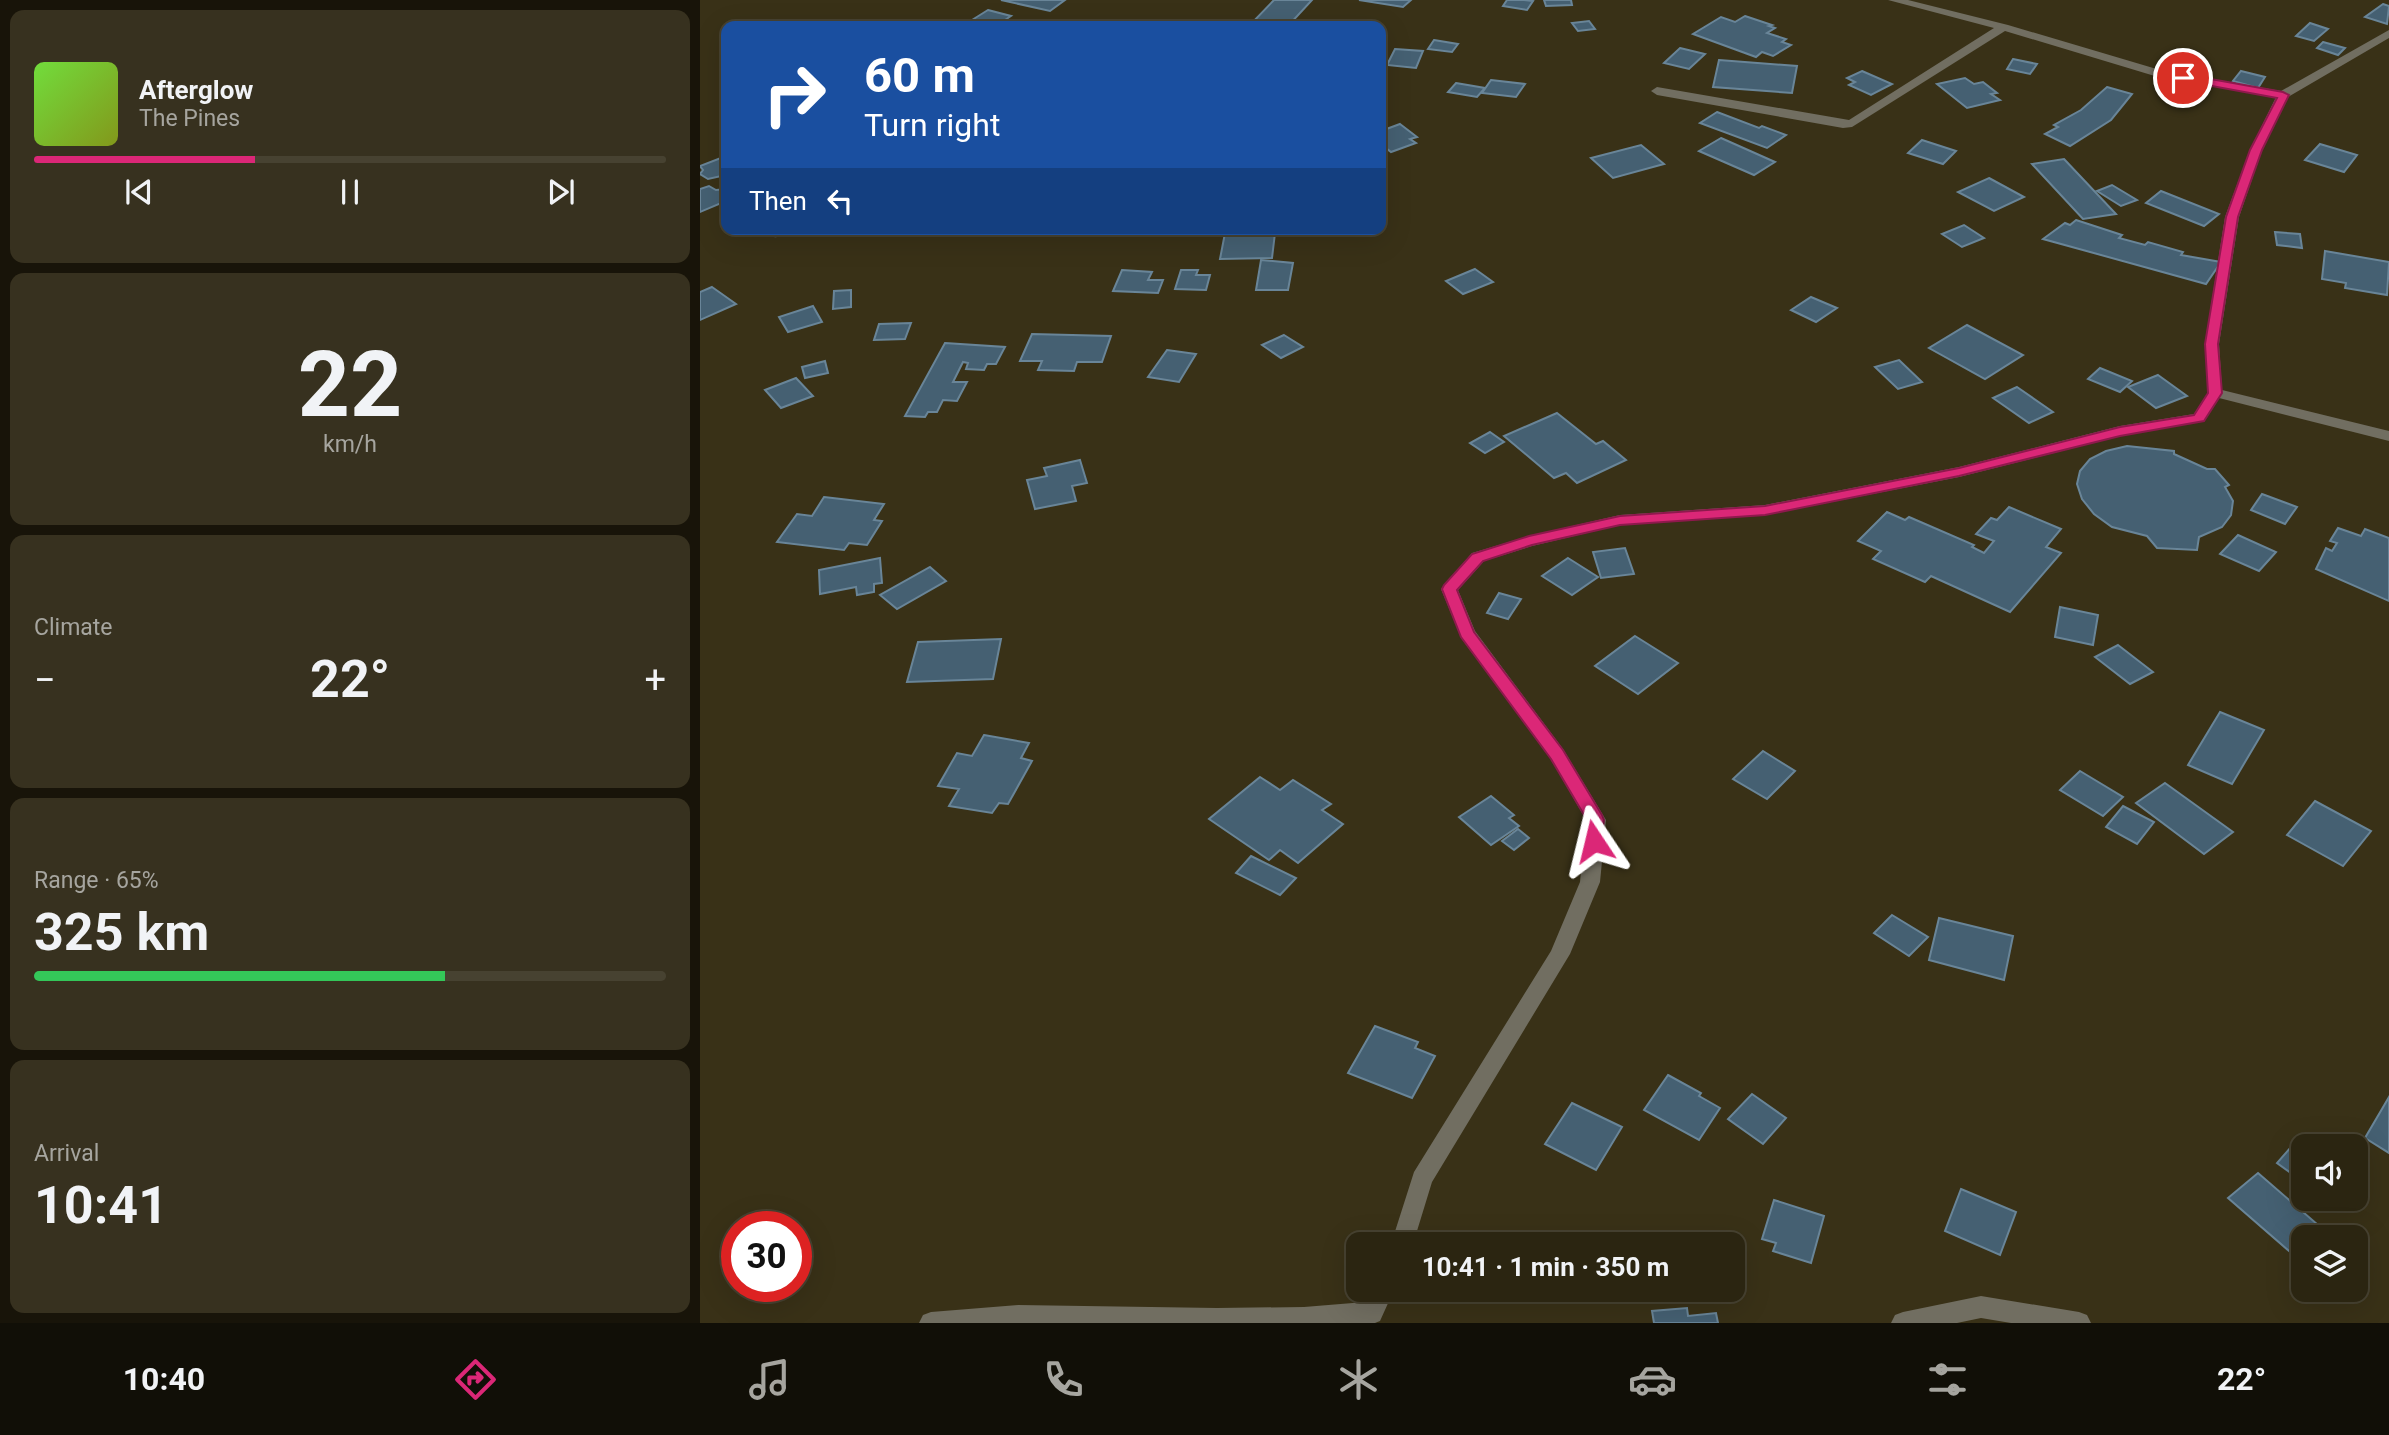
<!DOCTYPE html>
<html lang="en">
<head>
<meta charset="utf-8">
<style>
  body { margin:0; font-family:Roboto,sans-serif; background:#37311f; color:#f1f3f6; height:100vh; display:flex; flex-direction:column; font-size:26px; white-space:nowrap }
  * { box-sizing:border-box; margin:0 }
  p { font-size:23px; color:#a6a59f }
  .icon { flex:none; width:38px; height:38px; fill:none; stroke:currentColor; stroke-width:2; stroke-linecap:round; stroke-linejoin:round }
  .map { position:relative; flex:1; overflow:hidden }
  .side { display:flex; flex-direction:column; gap:10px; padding:10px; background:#181409; width:700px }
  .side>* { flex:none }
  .banner { position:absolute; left:21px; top:21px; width:665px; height:214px; border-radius:14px; box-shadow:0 7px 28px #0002,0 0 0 2px #474231; background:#1a4fa0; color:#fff; overflow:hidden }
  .fabs { position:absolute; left:1591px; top:1134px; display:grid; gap:14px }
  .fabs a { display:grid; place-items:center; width:77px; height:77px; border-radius:14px; background:#2b2511; box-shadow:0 7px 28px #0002,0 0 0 2px #474231; font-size:35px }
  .speed { position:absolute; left:21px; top:1211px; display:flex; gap:14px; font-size:35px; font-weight:700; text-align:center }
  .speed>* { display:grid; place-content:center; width:91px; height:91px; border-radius:50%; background:#2b2511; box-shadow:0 7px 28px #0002,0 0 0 2px #474231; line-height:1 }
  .speed .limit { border:10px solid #d22; background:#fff; color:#111 }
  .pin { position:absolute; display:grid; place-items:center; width:60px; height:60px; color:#fff; margin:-30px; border:4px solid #fff; border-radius:50%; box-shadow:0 2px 7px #0007 }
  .me { position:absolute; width:77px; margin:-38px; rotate:350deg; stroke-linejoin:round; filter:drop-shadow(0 0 5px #0008) }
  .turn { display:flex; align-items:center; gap:24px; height:147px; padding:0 28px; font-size:32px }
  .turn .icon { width:91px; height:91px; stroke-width:2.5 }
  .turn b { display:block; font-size:49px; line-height:60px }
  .then { display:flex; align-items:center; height:66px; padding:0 28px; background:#0003; gap:14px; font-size:26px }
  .big { font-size:52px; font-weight:700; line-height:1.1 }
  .side .widget { flex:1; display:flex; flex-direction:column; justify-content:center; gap:10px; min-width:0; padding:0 24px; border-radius:14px; background:#37311f }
  .side .dial { align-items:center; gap:0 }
  .dial b { font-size:91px; line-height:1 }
  .song { display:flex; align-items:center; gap:21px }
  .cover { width:84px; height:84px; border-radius:10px; background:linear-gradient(135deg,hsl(100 70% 55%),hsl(70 70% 35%)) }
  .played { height:7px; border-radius:4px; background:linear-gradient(90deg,#db2777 35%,#474231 35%) }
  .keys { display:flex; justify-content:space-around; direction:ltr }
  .heat { display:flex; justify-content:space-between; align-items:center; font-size:38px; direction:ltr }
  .charge { height:10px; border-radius:5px; background:linear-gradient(90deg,#34c759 65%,#474231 0) }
  .trip { position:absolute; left:646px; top:1232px; width:399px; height:70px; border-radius:14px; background:#2b2511; box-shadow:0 7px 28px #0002,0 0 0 2px #474231; font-weight:700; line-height:70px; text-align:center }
  .tab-bar { display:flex; height:112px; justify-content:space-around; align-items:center; background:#110f07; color:#a6a59f }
  .tab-bar .icon { width:49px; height:49px }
  .tab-bar .active { color:#db2777 }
  .tab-bar b { font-size:32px; color:#f1f3f6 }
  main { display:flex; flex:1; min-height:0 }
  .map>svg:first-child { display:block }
</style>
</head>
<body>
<main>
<section class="side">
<div class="widget">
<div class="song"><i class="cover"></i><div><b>Afterglow</b><p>The Pines</p></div></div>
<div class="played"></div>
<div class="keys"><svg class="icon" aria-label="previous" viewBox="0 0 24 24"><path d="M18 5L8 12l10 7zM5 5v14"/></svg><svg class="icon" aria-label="pause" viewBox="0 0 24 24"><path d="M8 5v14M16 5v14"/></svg><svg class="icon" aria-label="next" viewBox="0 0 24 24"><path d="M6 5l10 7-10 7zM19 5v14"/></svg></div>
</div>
<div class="widget dial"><b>22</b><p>km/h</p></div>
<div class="widget"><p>Climate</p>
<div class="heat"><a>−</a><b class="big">22°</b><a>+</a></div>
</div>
<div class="widget"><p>Range · 65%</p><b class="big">325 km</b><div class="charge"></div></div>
<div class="widget"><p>Arrival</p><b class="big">10:41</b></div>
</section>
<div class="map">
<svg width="1689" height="1323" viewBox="0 0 1689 1323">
  <rect width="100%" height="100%" fill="#393117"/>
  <g fill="#456072" stroke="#698598" stroke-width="2">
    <polygon points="301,0 365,0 350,11"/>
    <polygon points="574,0 612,0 588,26 549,26"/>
    <polygon points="659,0 711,0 703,7"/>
    <polygon points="807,0 824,0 833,1 827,10 803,6"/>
    <polygon points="844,0 871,0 872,5 846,6"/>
    <polygon points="1683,4 1689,6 1687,24 1665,17"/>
    <polygon points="288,10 311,16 296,26 272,20"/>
    <polygon points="1045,16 1072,25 1069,26 1075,28 1067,33 1086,39 1082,42 1091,45 1073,56 1062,52 1056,57 993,34 1021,17 1035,22"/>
    <polygon points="889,21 895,29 878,31 872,23"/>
    <polygon points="1610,23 1628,29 1614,41 1596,36"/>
    <polygon points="734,40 758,44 752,52 728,49"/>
    <polygon points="1623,42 1645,48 1638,55 1617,48"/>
    <polygon points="980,48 1005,54 989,69 964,63"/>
    <polygon points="695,49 723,51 716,68 687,65"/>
    <polygon points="1313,59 1337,64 1330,74 1307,69"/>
    <polygon points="1019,60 1097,66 1092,93 1013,87"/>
    <polygon points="1162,71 1192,84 1171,95 1149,85 1155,82 1147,78"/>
    <polygon points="1541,71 1565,77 1558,88 1533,81"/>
    <polygon points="1265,78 1274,84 1283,82 1297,93 1291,94 1300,100 1267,108 1237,84"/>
    <polygon points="791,80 825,84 816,97 782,93"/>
    <polygon points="756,83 785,88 777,97 748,92"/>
    <polygon points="1407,87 1432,94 1411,120 1370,146 1345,134 1358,127 1354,125 1381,110"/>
    <polygon points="1017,112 1059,128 1062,126 1086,135 1067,148 1000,123"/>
    <polygon points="700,124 717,137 710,139 716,143 691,152 681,144 681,131"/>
    <polygon points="1021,138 1075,162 1054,175 999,151"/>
    <polygon points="1222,140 1256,151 1243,164 1208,153"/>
    <polygon points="1620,144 1657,155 1644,172 1605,160"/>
    <polygon points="941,145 964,164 913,178 891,158"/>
    <polygon points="26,156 26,175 8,179 0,174 3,170 0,166"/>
    <polygon points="1364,159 1416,214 1383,219 1332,164"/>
    <polygon points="1289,178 1324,197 1294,211 1258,192"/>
    <polygon points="1412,185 1437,200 1421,206 1397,191"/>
    <polygon points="9,186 16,190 26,189 26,194 23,195 26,201 0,212 0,189"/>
    <polygon points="1461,191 1519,214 1504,226 1446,203"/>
    <polygon points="1376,220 1422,235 1419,238 1445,245 1448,242 1483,252 1481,255 1521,262 1506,284 1343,239 1365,223 1370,225"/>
    <polygon points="1264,225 1284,238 1262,247 1242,234"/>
    <polygon points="78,229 150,229 76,236"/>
    <polygon points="1575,232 1600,234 1602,248 1577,245"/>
    <polygon points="525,233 575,233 572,258 520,259"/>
    <polygon points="1625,251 1689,262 1687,295 1645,288 1646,283 1622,279"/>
    <polygon points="561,260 593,263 588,290 556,290"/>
    <polygon points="775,269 793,282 763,294 746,281"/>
    <polygon points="422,270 452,272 448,280 463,280 458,293 413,291"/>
    <polygon points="481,270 498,270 496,275 510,275 506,290 475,289"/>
    <polygon points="12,287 36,304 0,320 0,292"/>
    <polygon points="151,290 151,307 133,309 134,291"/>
    <polygon points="1111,297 1137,308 1116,322 1091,310"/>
    <polygon points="113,306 122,322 88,332 79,317"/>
    <polygon points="211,323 205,339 174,340 179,324"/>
    <polygon points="1267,325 1323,355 1285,379 1229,348"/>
    <polygon points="332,334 411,336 402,362 377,362 374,371 338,370 342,361 320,361"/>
    <polygon points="584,335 603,347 581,358 562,345"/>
    <polygon points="245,343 305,347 296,364 287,364 284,370 266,369 268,363 263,362 253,382 267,382 257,401 243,400 237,412 228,412 225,417 205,416"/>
    <polygon points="467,350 496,354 479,382 448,377"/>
    <polygon points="1199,360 1222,382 1198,389 1175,367"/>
    <polygon points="125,361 128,373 105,378 102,367"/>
    <polygon points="1400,368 1432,381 1420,392 1388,379"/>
    <polygon points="1458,375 1487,396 1456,408 1428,387"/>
    <polygon points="96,378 113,396 81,408 65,390"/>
    <polygon points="1317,387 1353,412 1329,423 1293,398"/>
    <polygon points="857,413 896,444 903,441 926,460 877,483 866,473 854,478 804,436"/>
    <polygon points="790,432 804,442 785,453 770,443"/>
    <polygon points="1427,446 1474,451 1474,454 1507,469 1515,469 1529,485 1525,487 1533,501 1531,515 1522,527 1499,537 1497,550 1457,548 1447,536 1412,527 1394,514 1382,499 1377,484 1380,471 1390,459 1406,451"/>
    <polygon points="380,460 387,483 372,486 376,501 335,509 327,480 347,476 344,468"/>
    <polygon points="1562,494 1597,507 1585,524 1551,510"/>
    <polygon points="124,497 184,504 174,520 182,521 167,545 149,543 144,550 77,542 97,514 112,516"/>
    <polygon points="1309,507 1361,529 1346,547 1361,553 1310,612 1231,576 1225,582 1173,559 1181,551 1158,541 1187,512 1205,520 1209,517 1274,545 1272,547 1284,553 1294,541 1276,534 1291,518 1297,520"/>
    <polygon points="1638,528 1661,536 1665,529 1689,538 1689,601 1616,569 1626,548 1632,551 1637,543 1630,541"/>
    <polygon points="1538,535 1576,552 1559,571 1520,554"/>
    <polygon points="925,548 934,574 901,578 893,552"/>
    <polygon points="180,558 182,583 174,584 174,592 157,595 156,587 120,594 119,570"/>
    <polygon points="868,558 898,577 872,595 842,576"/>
    <polygon points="230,567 246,581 197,609 180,595"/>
    <polygon points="799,593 821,599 808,619 787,613"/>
    <polygon points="1360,607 1398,615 1393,645 1355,637"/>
    <polygon points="935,636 978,663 938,694 895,666"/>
    <polygon points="301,639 293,679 207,682 218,642"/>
    <polygon points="1418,645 1453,672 1430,684 1395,657"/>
    <polygon points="1520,712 1564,730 1532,784 1488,765"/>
    <polygon points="284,735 329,743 321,758 332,761 308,804 299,803 292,813 249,806 259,789 238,786 257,753 272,756"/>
    <polygon points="1063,751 1095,771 1067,799 1033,779"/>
    <polygon points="1380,771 1423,797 1403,816 1360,790"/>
    <polygon points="560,777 580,790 593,780 631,804 622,810 643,824 598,863 580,850 569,860 509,819"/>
    <polygon points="1465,783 1533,832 1504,854 1436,803"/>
    <polygon points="791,796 814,815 809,818 819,826 791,845 759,817"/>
    <polygon points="1615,801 1671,831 1643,866 1587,835"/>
    <polygon points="1423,806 1454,822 1437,844 1406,827"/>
    <polygon points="818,829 829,838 814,850 802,841"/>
    <polygon points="551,856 596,878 580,895 536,873"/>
    <polygon points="1192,915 1228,937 1209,956 1174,933"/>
    <polygon points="1239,918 1313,936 1304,980 1229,960"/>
    <polygon points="675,1026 718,1042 715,1048 735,1056 712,1098 648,1073"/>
    <polygon points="968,1075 1001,1093 999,1096 1020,1108 999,1140 944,1110"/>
    <polygon points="1052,1094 1086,1118 1063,1144 1028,1119"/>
    <polygon points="1689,1097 1689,1153 1665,1138"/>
    <polygon points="872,1103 922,1127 896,1170 845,1144"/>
    <polygon points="1598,1139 1608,1146 1603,1146 1603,1182 1577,1163"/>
    <polygon points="1558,1173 1618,1225 1589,1251 1528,1198"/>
    <polygon points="1261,1189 1316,1212 1300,1255 1245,1231"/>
    <polygon points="1074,1200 1124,1216 1111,1263 1073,1251 1076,1243 1062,1239"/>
    <polygon points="987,1308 988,1316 1016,1313 1018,1323 954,1323 952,1311"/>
  </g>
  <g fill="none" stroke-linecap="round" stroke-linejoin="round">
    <g fill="#716e61" fill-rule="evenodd">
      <polygon points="1188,0 1208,0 1308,25 1460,70 1581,91 1689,30 1689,38 1588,97 1562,150 1539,217 1519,344 1522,390 1689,431 1689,441 1519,398 1504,421 1420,436 1259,477 1065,515 920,525 832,546 784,561 758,590 775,631 863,749 906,820 900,882 870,954 732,1182 713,1244 691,1244 714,1172 851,951 880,882 886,820 851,759 761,637 741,589 772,553 829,536 920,515 1065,505 1259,467 1420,426 1494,414 1508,393 1505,344 1525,217 1550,150 1576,97 1458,77 1305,31 1152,127 1143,128 957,95 951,91 957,87 1149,120 1294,28"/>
      <polygon points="670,1290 694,1290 680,1321 675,1323 219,1323 223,1315 231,1312 318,1305 517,1308 604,1307 665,1302"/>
      <polygon points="1281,1296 1379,1312 1387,1315 1391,1323 1311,1323 1281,1318 1257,1323 1191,1323 1195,1315 1203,1312"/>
    </g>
  </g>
  <polygon fill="#db2777" stroke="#8e194d" stroke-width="2" points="1483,74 1583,92 1589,95 1562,150 1538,217 1518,344 1522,393 1504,421 1420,436 1259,476 1065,515 920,525 832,545 783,561 757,590 774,632 863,750 902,815 904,820 900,845 888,845 885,841 887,820 851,759 761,637 742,589 744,585 772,554 829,536 920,516 1065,506 1259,468 1420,427 1494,415 1508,393 1505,344 1526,217 1550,150 1577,98 1479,80 1479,75"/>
</svg>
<div class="fabs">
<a><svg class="icon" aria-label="sound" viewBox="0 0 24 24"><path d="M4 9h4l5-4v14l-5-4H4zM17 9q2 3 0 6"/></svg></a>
<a><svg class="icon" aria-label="layers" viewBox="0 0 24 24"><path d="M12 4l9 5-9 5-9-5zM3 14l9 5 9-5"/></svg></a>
</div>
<div class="speed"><div class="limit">30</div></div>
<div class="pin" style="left:1483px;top:78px;background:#d93025"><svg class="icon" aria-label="arrive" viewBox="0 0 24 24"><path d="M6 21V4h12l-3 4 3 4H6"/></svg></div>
<svg class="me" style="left:894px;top:841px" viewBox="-20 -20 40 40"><path d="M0-17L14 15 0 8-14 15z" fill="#db2777" stroke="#fff" stroke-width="4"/></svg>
<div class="trip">10:41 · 1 min · 350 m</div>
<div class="banner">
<div class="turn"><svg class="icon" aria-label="right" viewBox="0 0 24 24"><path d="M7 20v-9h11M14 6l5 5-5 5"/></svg><div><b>60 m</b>Turn right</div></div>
<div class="then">Then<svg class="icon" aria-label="left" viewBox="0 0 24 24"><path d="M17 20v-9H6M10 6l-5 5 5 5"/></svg></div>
</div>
</div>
</main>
<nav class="tab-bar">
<b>10:40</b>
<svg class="icon active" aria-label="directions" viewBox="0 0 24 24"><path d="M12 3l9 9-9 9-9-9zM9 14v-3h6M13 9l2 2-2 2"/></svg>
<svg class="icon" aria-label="music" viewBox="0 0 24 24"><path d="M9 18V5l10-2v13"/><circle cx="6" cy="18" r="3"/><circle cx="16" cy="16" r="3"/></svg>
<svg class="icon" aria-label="phone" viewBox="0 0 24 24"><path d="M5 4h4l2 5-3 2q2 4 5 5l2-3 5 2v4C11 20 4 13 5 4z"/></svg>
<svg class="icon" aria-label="climate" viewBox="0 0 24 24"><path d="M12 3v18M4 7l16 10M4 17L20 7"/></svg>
<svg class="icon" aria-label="car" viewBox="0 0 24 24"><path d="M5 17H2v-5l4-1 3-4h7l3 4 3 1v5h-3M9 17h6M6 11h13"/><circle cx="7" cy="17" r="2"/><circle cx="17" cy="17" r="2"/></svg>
<svg class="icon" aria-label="filters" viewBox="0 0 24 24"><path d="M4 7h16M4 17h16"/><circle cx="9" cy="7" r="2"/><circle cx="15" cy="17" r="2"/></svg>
<b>22°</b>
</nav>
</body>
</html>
